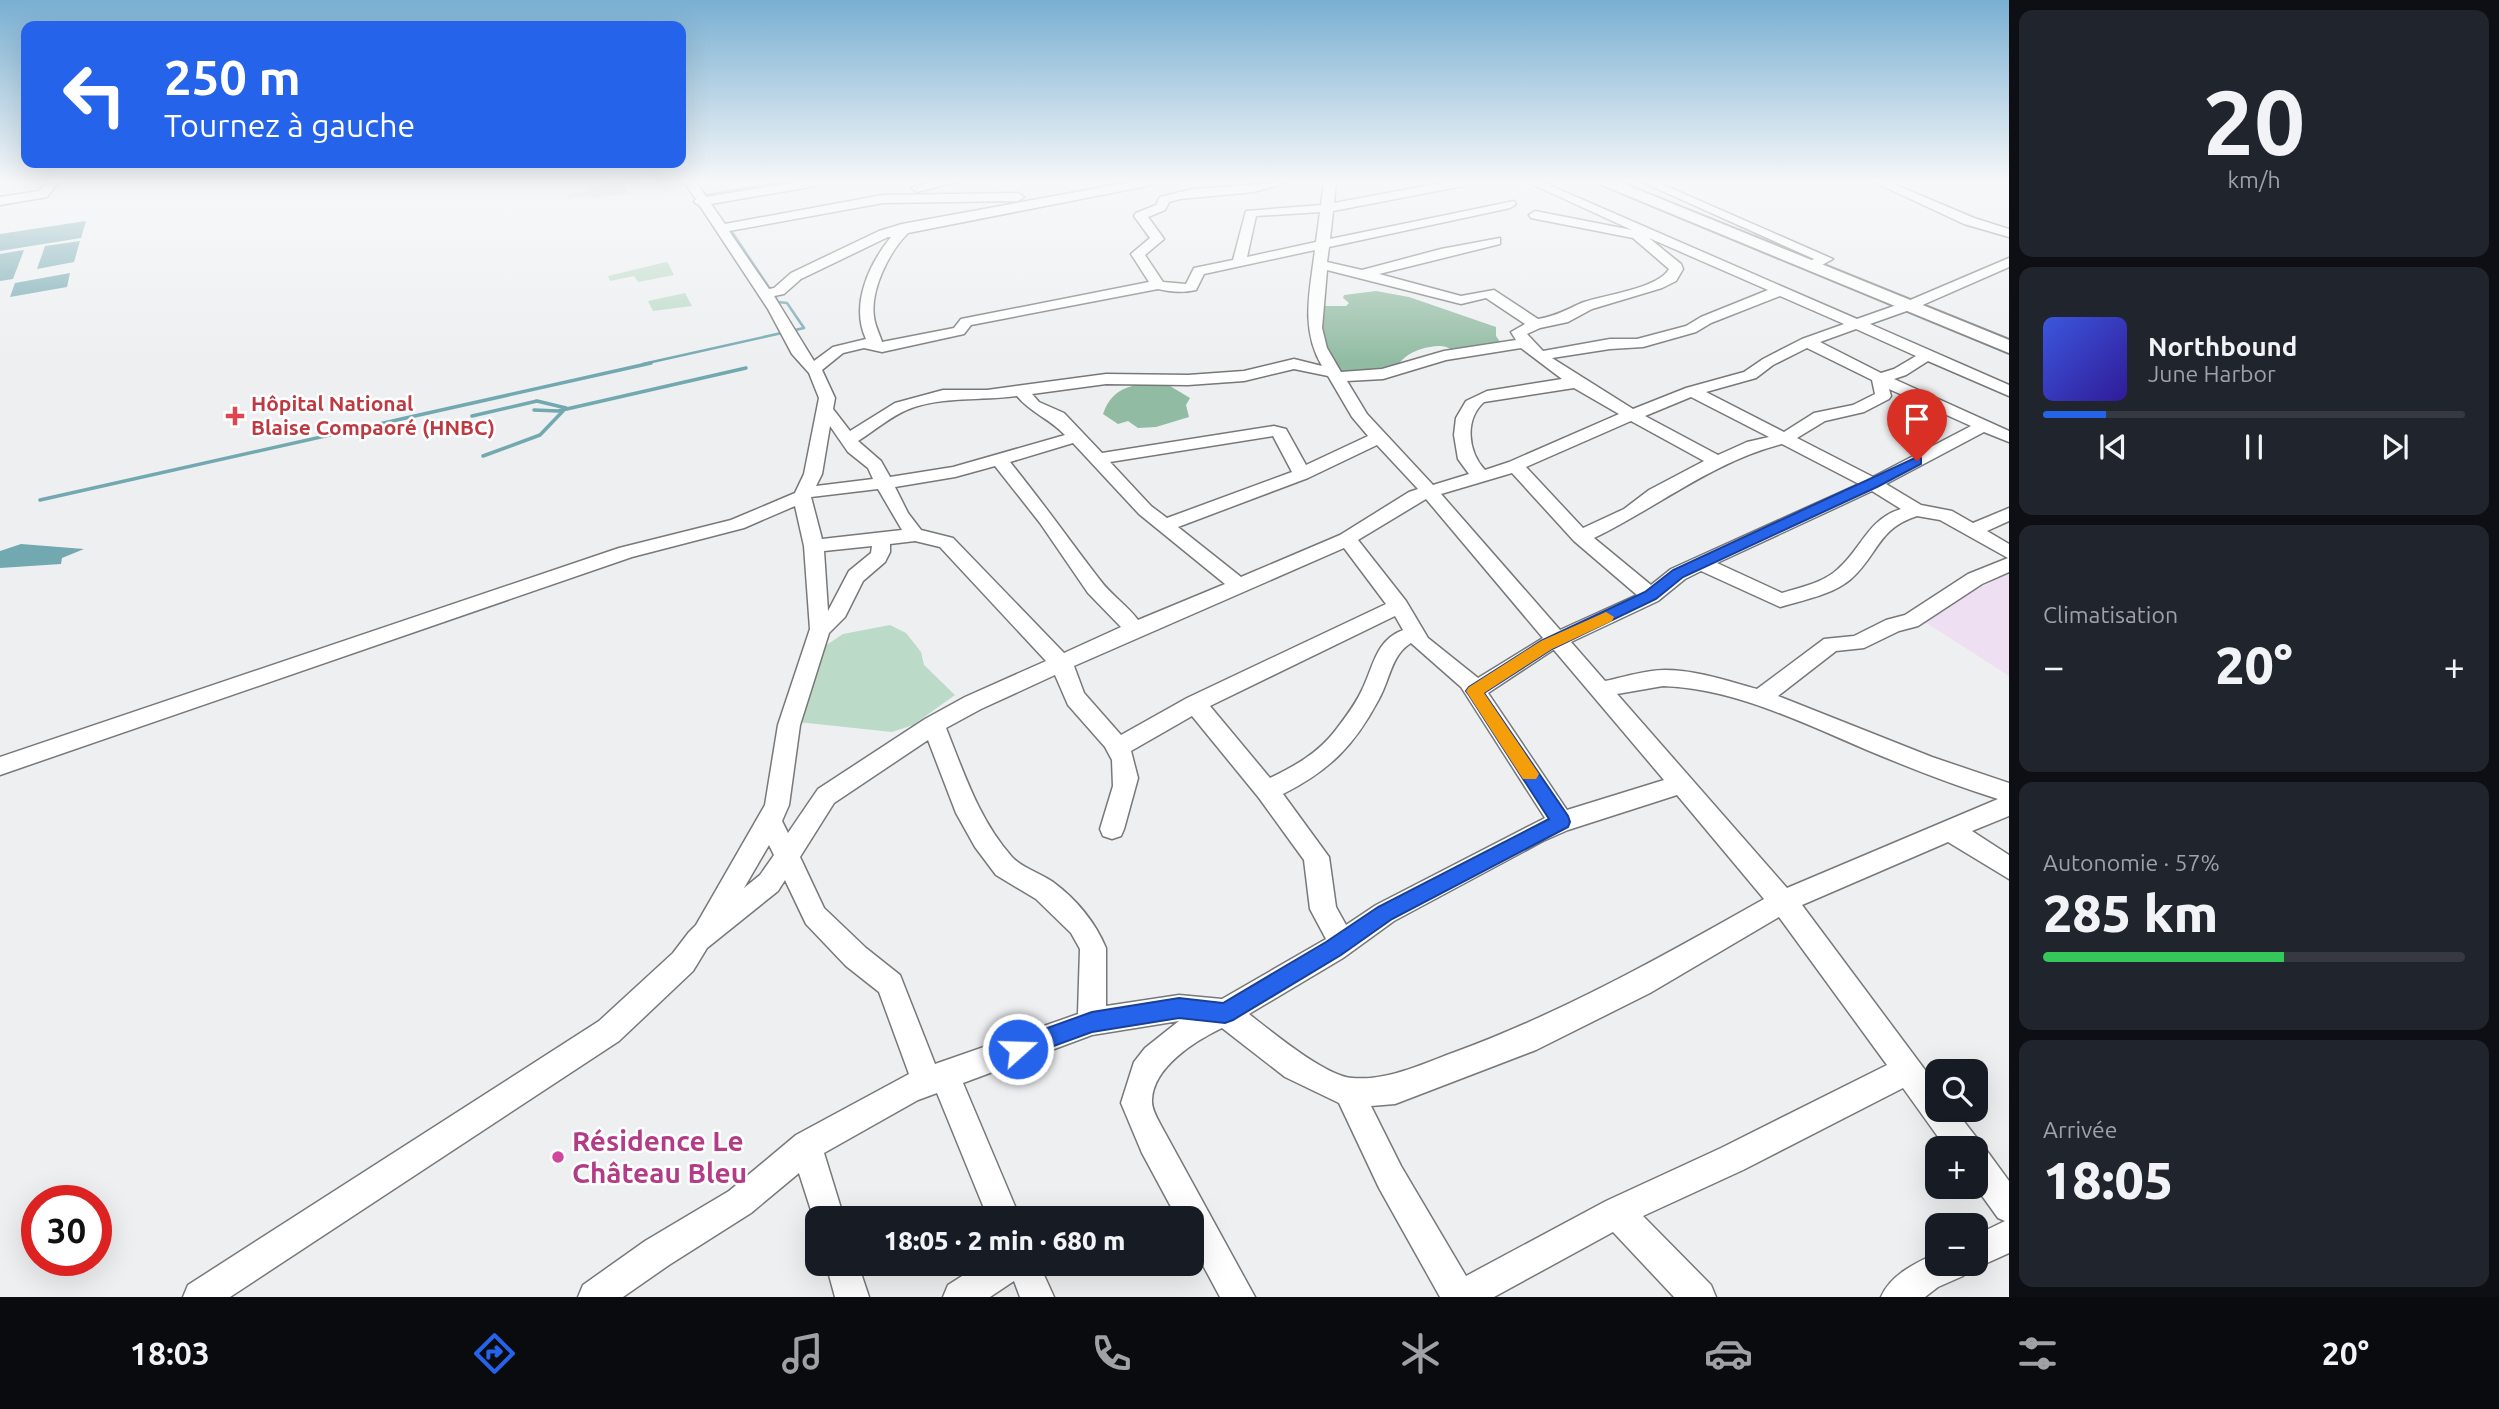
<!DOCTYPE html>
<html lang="fr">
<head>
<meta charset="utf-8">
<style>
  body { margin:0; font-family:Ubuntu,sans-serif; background:#20242c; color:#f1f3f6; height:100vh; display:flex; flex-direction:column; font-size:26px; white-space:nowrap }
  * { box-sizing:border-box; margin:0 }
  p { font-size:23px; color:#9ea1a6 }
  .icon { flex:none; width:38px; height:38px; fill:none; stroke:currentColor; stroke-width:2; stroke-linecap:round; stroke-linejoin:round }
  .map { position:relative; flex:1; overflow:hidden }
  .sheet { display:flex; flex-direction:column; gap:10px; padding:10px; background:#0d0f14; width:490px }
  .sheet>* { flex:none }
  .top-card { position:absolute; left:21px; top:21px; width:665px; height:147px; border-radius:14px; box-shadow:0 7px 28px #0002; background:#2563eb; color:#fff; overflow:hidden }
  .controls { position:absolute; left:1925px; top:1059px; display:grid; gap:14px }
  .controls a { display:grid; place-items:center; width:63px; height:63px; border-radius:14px; background:#171b24; box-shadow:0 7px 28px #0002; font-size:35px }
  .speed { position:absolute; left:21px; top:1185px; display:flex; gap:14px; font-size:35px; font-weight:700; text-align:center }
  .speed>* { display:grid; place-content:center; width:91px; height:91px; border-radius:50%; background:#171b24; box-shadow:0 7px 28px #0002; line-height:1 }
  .speed .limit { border:10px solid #d22; background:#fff; color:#111 }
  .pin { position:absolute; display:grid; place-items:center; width:60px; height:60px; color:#fff; margin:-72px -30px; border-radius:50% 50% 50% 0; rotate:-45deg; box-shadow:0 0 7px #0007 }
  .pin .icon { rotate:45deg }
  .me { position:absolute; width:77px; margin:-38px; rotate:70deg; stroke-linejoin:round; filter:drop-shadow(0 0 5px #0008) }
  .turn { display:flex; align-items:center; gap:24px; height:147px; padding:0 28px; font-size:32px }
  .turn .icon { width:91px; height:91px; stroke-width:2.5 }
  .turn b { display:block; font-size:49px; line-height:60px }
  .big { font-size:52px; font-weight:800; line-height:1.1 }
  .sheet .card { flex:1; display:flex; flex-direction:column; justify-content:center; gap:10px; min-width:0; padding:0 24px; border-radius:14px; background:#20242c }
  .sheet .dial { align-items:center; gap:0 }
  .dial b { font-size:91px; line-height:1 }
  .song { display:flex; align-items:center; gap:21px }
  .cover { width:84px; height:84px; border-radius:10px; background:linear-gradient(135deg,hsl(230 70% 55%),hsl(250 70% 35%)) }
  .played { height:7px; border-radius:4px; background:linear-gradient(90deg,#2563eb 15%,#363941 15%) }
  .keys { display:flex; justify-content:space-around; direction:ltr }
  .heat { display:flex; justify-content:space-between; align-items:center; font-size:38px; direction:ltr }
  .charge { height:10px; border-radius:5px; background:linear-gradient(90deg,#34c759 57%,#363941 0) }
  .trip { position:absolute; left:805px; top:1206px; width:399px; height:70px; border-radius:14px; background:#171b24; box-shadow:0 7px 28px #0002; font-weight:800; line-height:70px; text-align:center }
  .menu { display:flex; height:112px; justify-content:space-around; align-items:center; background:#090b0e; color:#9ea1a6 }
  .menu .icon { width:49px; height:49px }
  .menu .on { color:#2563eb }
  .menu b { font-size:32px; color:#f1f3f6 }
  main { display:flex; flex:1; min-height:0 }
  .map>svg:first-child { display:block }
</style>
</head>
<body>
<main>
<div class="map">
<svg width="2009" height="1297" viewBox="0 0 2009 1297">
  <rect width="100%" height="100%" fill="#eeeff1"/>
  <polygon fill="#eedff2" points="2009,572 2009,676 1922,620"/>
  <g fill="#bbdac7">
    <polygon points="622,182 627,193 592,199 590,196 568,199 567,195 591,191 590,187"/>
    <polygon points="666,262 668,263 674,275 638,282 634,276 610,281 608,276"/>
    <polygon points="685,293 692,306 653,311 648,301"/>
    <polygon points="890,625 906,633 921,652 924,665 955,695 913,725 892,732 798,722 816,652 843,634"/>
  </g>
  <g fill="#91bba2">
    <path d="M1376,291L1409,297L1496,327V336L1503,346C1489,347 1471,353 1457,351C1452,351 1447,346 1441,346C1425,346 1405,352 1397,367L1341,375L1331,368L1318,321L1307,310L1316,306H1346L1349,303L1343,298L1344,295Z"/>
    <path d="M1154,383L1170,386L1190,398L1186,405L1189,417L1156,427L1138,428L1128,421L1118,424L1103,414C1112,388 1130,385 1154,383Z"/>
  </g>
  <g fill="#72a8b0">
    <polygon points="86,221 81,238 0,251 0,234"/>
    <polygon points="80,241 74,262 37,269 45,246"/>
    <polygon points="24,250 13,279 0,281 0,254"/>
    <polygon points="70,273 67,287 10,297 15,283"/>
    <polygon points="21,544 84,549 62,558 61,564 0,568 0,551"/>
  </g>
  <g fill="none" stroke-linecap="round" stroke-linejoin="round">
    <g stroke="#72a8b0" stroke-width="2.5">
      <polyline points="697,182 706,195 781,182"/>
      <polyline points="730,229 770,289"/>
      <polyline points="643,364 804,328 787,303 778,302 775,296"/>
    </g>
    <g stroke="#72a8b0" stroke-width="3.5">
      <polyline points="534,410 558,411 746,368"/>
      <polyline points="472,416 537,401 566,408"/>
      <polyline points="483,456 540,435 563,411"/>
      <polyline points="40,500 651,363"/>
    </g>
    <g stroke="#777879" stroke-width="3">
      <g id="minor">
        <polygon points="47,182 59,182 47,197 0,205 0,197 39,191"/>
        <path d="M684,182H696L706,197L797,182H821L815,186L711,204L725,224L883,195L1018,193L1024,197L1018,201L883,203L729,231L769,289L774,288L791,273L879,231L902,224L1131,182H1153L1147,186L908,233C889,252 870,290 874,317C875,326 880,335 882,342L954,328L961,319L966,318L1149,282L1131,254L1150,238L1134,216L1136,213L1156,205L1160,197L1193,189L1289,182L1254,192L1180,199L1169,202L1165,210L1148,217L1164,239L1145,255L1163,282L1186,284L1194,268L1233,260L1246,211L1321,205L1324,182H1336L1334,203L1446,182H1469L1463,186L1333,211L1330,239L1514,201L1516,204L1510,208L1329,247L1327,262L1362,270L1441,249L1500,238V244L1379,274L1461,296L1494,290L1538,319C1557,316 1567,309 1584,302C1605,295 1659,288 1669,269L1633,238L1531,218L1529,215L1535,211L1632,230L1527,182H1542L1857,319L1908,301L2009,258V267L1918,307L1870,324L2009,385V396L1928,361L1906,375L1894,379L2009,431V442L1984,432L1886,484L1921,505L1952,511L1973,523L2009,508V521L1987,531L2009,544V572L1982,584L1918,626L1899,631L1864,648L1836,651L1778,696L1932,757L2009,783V816L1972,831L2009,855V879L1948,842L1802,905L1937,1086V1110H1955L1976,1137L1980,1148L1987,1151L2009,1181V1253L1976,1268L1967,1265L1963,1276L1938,1287L1925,1297H1881C1891,1274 1916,1263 1937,1253V1264H1976V1235L2005,1221L1998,1218L1975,1186L1976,1148H1946L1903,1088L1743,1170L1643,1216L1711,1285L1716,1297H1674L1613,1232L1494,1297H1440L1379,1188L1339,1103L1285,1077L1222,1028C1195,1041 1153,1067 1152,1100C1151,1110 1160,1123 1164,1131L1255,1297H1220L1192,1245V1218H1177L1142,1153L1121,1103L1134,1062L1145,1048L1179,1021L1092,1035L963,1083L1020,1218H988L937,1093L918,1100L824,1153L844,1218H817V1229L799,1173L751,1213L669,1265L623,1297H578L583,1285L645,1241L729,1191L796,1135L909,1074L879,992L846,966L806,924L785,880L778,891L707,948L693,971L619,1041L230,1297H183L188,1285L599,1021L673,953L689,932L696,925L765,805L778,725L810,629L804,546L795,506L744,528L632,557L0,775V757L619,548L731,520L795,493L804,474L819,398L809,373L792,354L768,309L700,206L694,202L696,199ZM1320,212L1316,242L1247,257L1256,216ZM888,237H891C869,264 850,305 866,339L833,347L814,361L774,296L784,294L801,279ZM1649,238L1768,290L1701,317L1686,326L1637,339H1610L1543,351L1527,334L1540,328L1568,322L1592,309L1662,288L1676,281L1683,269L1681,264ZM1315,250C1310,291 1300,328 1322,366L1294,359L1244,371L1188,375L1106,374L987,390H943L895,403L850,431L833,409L835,398L822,370L843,353L864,348L882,352L964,334L971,325L1158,289C1172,292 1182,293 1196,290L1204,274ZM1327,270L1461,304L1486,298L1525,324L1511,332L1516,340L1444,351L1382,369L1341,372L1327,348L1322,328ZM1780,296L1844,324L1802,339L1763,359L1744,372L1686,388L1633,409L1552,358L1610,349L1643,347L1696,332L1711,323ZM1856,329L1916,356L1894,369L1881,373L1820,342ZM1521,348L1562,379L1487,391L1466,401L1456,418L1454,435L1458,459L1469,474L1433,485L1367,414L1347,381L1383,379L1446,360ZM1807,348L1872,380L1875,394L1853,405L1814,413L1784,432L1706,392L1756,378L1773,365ZM1294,369L1328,376L1352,417L1368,436L1306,465L1286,429L1274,426L1102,453L1064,413L1039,402L1032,394L1106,384L1188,385L1244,381ZM1574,388L1619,414L1509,462L1485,470C1468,452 1464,420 1484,402ZM1889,389L1971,426L1873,477L1797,438L1825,421L1864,412L1889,399L1891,396ZM1017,396C1031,413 1050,419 1065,435L953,467L890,477L881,461L858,441C874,431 891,416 909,409C943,396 981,401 1017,396ZM1691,397L1769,437L1747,442L1718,455L1645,416ZM1631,421L1704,461L1649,490L1624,509L1583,528L1526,467ZM830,426L848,452L868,468L873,479L816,486L822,474ZM1273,436L1292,472L1167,518L1151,506L1110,462ZM1073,443L1139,514L1225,584L1138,620C1127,605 1111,595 1100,580C1070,541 1041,500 1010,462ZM1782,444L1859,484L1693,559L1671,569L1651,585L1594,538C1658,507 1712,462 1782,444ZM1377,445L1418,489L1409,492L1340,535L1241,577L1178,527L1308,478ZM995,466L1040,523L1088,593L1121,627L1064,653L953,538L921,530L908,513L895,487L955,477ZM1512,473L1574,541L1637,595L1560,630L1441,494ZM878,489L902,530L822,539L811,497ZM1872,491L1901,509C1868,519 1862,548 1838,569C1823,583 1801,587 1782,593L1717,563ZM1426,499L1543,638L1478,678L1428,638L1406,601L1358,540ZM1917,516L1940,520L2008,558L1968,574L1905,615L1886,620L1854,636L1824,639L1757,689C1728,681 1696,670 1665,670C1645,670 1625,677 1605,681L1571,642L1658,601L1685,579L1701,571L1780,607C1803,600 1832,595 1851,579C1878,555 1878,528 1917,516ZM915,541L940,547L1046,661L965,697L925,719L818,789L788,833L782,821L789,805L800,725L829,633L845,617L863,581L885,562L890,552V544ZM872,546L871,553L849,571L828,611L824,551ZM1344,548L1386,604L1187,698L1121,735L1084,693L1074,666ZM1395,616L1403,630C1375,641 1374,666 1362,690C1355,705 1345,718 1335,731C1318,753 1295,766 1270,778L1210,706ZM1411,643L1461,687L1545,818L1376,905L1346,925L1336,907L1329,857L1283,794C1330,770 1354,746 1379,699C1390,680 1391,655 1411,643ZM1553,650H1554L1664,780L1567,810L1488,693ZM1055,675L1068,705L1105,747L1112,760L1113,786L1100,829L1103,836L1112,839L1121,836L1124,829L1138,778L1131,751L1192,716L1259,798L1304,860L1310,909L1326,939L1222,999L1179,995L1106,1006V948C1095,922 1076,899 1053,882C1040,873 1022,868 1012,857C979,820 964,773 946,728L981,709ZM1663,686C1733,688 1803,723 1867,750C1910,768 1953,785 1998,799L1787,888L1617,694ZM928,740L956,813L975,847L996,875L1036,899L1071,933L1080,949L1078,1014L935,1064L900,975L866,948L824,908L800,857L834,803ZM1677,795L1764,899C1663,956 1564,1012 1455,1052C1422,1064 1388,1081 1352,1078C1325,1076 1271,1031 1249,1014L1343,958L1394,921L1543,841L1568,830ZM769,845L774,855L760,875L744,888ZM1779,917L1887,1065L1721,1148L1606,1201L1466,1276L1401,1166L1371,1106L1395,1104L1536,1050L1650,993Z"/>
        <polygon points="933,182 957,182 917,192 911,188"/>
        <polygon points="1642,182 1657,182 1833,259 1820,266 1810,266 1808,263 1814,259"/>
        <polygon points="1874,182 1889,182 1974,218 2009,229 2009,237 1964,224"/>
        <polygon points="826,1264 858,1264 869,1297 835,1297"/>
        <polygon points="981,1264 1039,1264 1054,1297 1020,1297 1014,1281 990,1297 943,1297 948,1285"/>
      </g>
    </g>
    <g stroke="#777879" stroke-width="4">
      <polygon id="major" points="1600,182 1619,182 2009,340 2009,353 1602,185"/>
    </g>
    <use href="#minor" fill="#fff" fill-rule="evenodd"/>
    <use href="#major" fill="#fff" fill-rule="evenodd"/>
  </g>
  <linearGradient id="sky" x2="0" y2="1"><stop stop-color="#79afd2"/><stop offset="0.5" stop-color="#f7f8f9"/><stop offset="1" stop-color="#f7f8f9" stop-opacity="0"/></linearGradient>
  <rect width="2009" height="363" fill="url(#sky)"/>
  <polygon fill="#2563eb" stroke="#184099" stroke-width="2" points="1917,457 1921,458 1921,464 1877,487 1683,577 1656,599 1552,649 1484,693 1568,816 1570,822 1568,827 1392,919 1341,955 1233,1020 1225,1023 1179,1018 1092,1032 1018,1059 1011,1056 1008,1049 1011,1041 1092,1012 1179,998 1223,1003 1326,942 1378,907 1549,819 1469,695 1466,691 1469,687 1541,641 1645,592 1673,570"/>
  <polygon fill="#f59e0b" points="1606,612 1614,617 1612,621 1552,649 1484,693 1539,774 1536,779 1523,779 1466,691 1469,687 1541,641"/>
  <path fill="#e0444e" stroke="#fff" stroke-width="2.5" d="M231.5 405.5h7v7h7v7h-7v7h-7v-7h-7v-7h7z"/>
  <circle fill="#d1479c" stroke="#fff" stroke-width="2.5" cx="558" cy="1157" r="7"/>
  <g text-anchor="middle" stroke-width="5" stroke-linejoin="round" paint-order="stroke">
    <g font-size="21" font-weight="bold" fill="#be3a42" stroke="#fff" text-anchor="start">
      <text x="251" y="411">Hôpital National<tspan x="251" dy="24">Blaise Compaoré (HNBC)</tspan></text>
    </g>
    <g font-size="28" font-weight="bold" fill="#b23c85" stroke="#fff" text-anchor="start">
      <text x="572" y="1151">Résidence Le<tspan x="572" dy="32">Château Bleu</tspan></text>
    </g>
  </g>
</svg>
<div class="controls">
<a><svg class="icon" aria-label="search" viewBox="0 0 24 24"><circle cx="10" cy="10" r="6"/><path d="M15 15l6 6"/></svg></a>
<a>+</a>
<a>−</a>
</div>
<div class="speed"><div class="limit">30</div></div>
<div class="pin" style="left:1917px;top:461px;background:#d93025"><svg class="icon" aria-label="arrive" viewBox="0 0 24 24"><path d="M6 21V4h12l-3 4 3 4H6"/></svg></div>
<svg class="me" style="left:1018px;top:1049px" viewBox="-20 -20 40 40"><circle r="17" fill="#2563eb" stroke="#fff" stroke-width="3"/><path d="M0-11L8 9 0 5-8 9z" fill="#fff"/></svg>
<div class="trip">18:05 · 2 min · 680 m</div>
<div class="top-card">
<div class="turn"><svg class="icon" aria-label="left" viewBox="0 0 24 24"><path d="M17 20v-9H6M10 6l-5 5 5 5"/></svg><div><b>250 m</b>Tournez à gauche</div></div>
</div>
</div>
<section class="sheet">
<div class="card dial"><b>20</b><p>km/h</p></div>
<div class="card">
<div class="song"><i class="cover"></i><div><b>Northbound</b><p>June Harbor</p></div></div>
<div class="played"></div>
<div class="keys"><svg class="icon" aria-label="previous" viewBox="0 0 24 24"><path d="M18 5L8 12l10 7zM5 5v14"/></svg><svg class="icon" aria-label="pause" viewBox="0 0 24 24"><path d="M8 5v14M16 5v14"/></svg><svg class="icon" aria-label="next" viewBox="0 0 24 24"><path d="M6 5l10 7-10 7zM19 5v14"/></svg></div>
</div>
<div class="card"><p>Climatisation</p>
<div class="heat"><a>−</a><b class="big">20°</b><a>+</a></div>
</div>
<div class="card"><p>Autonomie · 57%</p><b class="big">285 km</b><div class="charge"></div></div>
<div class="card"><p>Arrivée</p><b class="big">18:05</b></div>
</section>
</main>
<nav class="menu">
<b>18:03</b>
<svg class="icon on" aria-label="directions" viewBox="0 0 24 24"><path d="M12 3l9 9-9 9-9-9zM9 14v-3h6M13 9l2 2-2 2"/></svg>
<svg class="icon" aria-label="music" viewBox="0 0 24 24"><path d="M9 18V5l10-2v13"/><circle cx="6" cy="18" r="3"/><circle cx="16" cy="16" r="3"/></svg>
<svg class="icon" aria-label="phone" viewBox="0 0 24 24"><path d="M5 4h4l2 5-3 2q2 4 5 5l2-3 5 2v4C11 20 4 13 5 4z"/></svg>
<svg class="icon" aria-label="climate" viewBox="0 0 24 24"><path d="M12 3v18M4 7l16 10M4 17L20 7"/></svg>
<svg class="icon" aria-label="car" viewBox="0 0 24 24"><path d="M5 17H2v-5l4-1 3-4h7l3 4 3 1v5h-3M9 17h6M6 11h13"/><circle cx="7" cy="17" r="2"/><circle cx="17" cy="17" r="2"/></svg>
<svg class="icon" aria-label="filters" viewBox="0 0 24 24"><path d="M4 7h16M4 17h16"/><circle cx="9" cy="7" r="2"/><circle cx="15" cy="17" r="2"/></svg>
<b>20°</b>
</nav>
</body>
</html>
